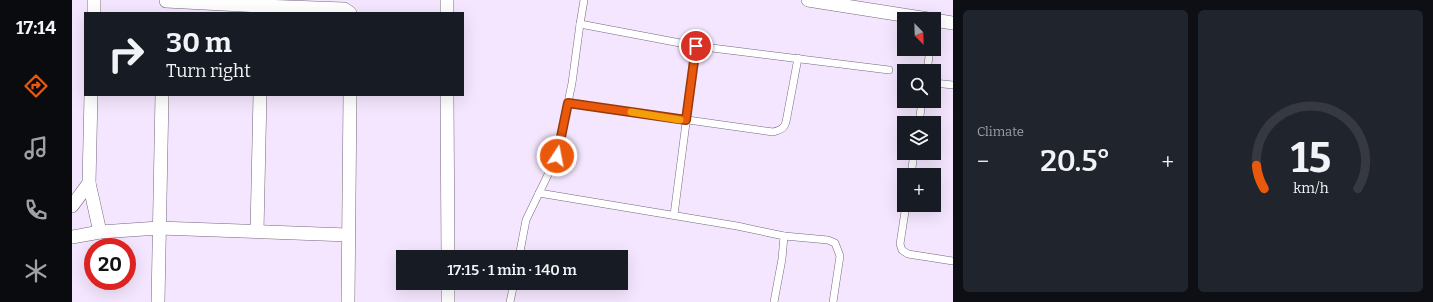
<!DOCTYPE html>
<html lang="en">
<head>
<meta charset="utf-8">
<style>
  body { margin:0; font-family:Bitter,serif; background:#20242c; color:#f1f3f6; height:100vh; display:flex; flex-direction:column; font-size:15px; white-space:nowrap }
  * { box-sizing:border-box; margin:0 }
  p { font-size:13px; color:#9ea1a6 }
  .icon { flex:none; width:22px; height:22px; fill:none; stroke:currentColor; stroke-width:2; stroke-linecap:round; stroke-linejoin:round }
  .map { position:relative; flex:1; overflow:hidden }
  .details { display:flex; flex-direction:column; gap:10px; padding:10px; background:#0d0f14; width:480px }
  .details>* { flex:none }
  .guide { position:absolute; left:12px; top:12px; width:380px; height:84px; border-radius:0px; box-shadow:0 4px 16px #0002; background:#171b24; color:#f1f3f6; overflow:hidden }
  .needle { width:26px; rotate:157deg }
  .controls { position:absolute; left:825px; top:12px; display:grid; gap:8px }
  .controls a { display:grid; place-items:center; width:44px; height:44px; border-radius:0px; background:#171b24; box-shadow:0 4px 16px #0002; font-size:20px }
  .speed { position:absolute; left:12px; top:238px; display:flex; gap:8px; font-size:20px; font-weight:700; text-align:center }
  .speed>* { display:grid; place-content:center; width:52px; height:52px; border-radius:50%; background:#171b24; box-shadow:0 4px 16px #0002; line-height:1 }
  .speed .limit { border:6px solid #d22; background:#fff; color:#111 }
  .pin { position:absolute; display:grid; place-items:center; width:34px; height:34px; color:#fff; margin:-17px; border:2px solid #fff; border-radius:50%; box-shadow:0 1px 4px #0007 }
  .me { position:absolute; width:44px; margin:-22px; rotate:11deg; stroke-linejoin:round; filter:drop-shadow(0 0 3px #0008) }
  .turn { display:flex; align-items:center; gap:14px; height:84px; padding:0 16px; font-size:18px }
  .turn .icon { width:52px; height:52px; stroke-width:2.5 }
  .turn b { display:block; font-size:28px; line-height:34px }
  .big { font-size:30px; font-weight:600; line-height:1.1 }
  .details .card { flex:1; display:flex; flex-direction:column; justify-content:center; gap:6px; min-width:0; padding:0 14px; border-radius:6px; background:#20242c }
  .details .dial { align-items:center; gap:0 }
  .dial svg { height:104px; overflow:visible; fill:none; stroke:#363941; stroke-width:7; stroke-linecap:round; text-anchor:middle }
  .dial text { fill:#f1f3f6; stroke:none }
  .heat { display:flex; justify-content:space-between; align-items:center; font-size:22px; direction:ltr }
  .details .tiles { flex:1; display:grid; gap:10px; grid-template-columns:repeat(2,1fr) }
  .trip { position:absolute; left:324px; top:250px; width:232px; height:40px; border-radius:0px; background:#171b24; box-shadow:0 4px 16px #0002; font-weight:600; line-height:40px; text-align:center }
  main { display:flex; flex:1; min-height:0 }
  .menu { display:flex; flex-direction:column; width:72px; justify-content:space-around; align-items:center; background:#090b0e; color:#9ea1a6 }
  .menu .icon { width:28px; height:28px }
  .menu .active { color:#ea580c }
  .menu b { font-size:18px; color:#f1f3f6 }
  .map>svg:first-child { display:block }
</style>
</head>
<body>
<main>
<nav class="menu">
<b>17:14</b>
<svg class="icon active" aria-label="directions" viewBox="0 0 24 24"><path d="M12 3l9 9-9 9-9-9zM9 14v-3h6M13 9l2 2-2 2"/></svg>
<svg class="icon" aria-label="music" viewBox="0 0 24 24"><path d="M9 18V5l10-2v13"/><circle cx="6" cy="18" r="3"/><circle cx="16" cy="16" r="3"/></svg>
<svg class="icon" aria-label="phone" viewBox="0 0 24 24"><path d="M5 4h4l2 5-3 2q2 4 5 5l2-3 5 2v4C11 20 4 13 5 4z"/></svg>
<svg class="icon" aria-label="climate" viewBox="0 0 24 24"><path d="M12 3v18M4 7l16 10M4 17L20 7"/></svg>
</nav>
<div class="map">
<svg width="881" height="302" viewBox="0 0 881 302">
  <rect width="100%" height="100%" fill="#f4e6fe"/>
  <g fill="none" stroke-linecap="round" stroke-linejoin="round">
    <g stroke="#74687d" stroke-width="8">
      <g id="service">
        <polyline points="508,24 512,0"/>
        <polyline points="624,46 817,70"/>
        <polyline points="855,71 858,49"/>
        <polyline points="862,83 881,85"/>
        <path d="M496,103L701,132C708,130 712,129 714,122L726,58"/>
        <polyline points="847,123 850,101"/>
        <polyline points="839,175 842,153"/>
        <polyline points="467,193 665,226 712,236 710,259 702,302"/>
        <polyline points="834,205 828,244 830,250 836,254 881,261"/>
        <polyline points="712,236 756,240 763,243 768,256 761,302"/>
        <polyline points="447,257 454,220 485,156 500,83 508,24 624,46 602,215"/>
        <polyline points="438,302 442,283"/>
      </g>
    </g>
    <g stroke="#74687d" stroke-width="14">
      <g id="minor">
        <polyline points="375,0 375,13"/>
        <polyline points="736,0 856,19"/>
        <polyline points="94,1 189,6 272,9 278,13"/>
        <polyline points="22,13 22,0"/>
        <polyline points="862,20 881,23"/>
        <polyline points="19,95 17,183 28,232"/>
        <polyline points="375,95 376,257"/>
        <polyline points="0,206 17,183"/>
        <polyline points="185,231 188,95"/>
        <polyline points="0,237 28,232 87,228 276,235"/>
        <polyline points="376,283 376,302"/>
        <polyline points="86,302 90,95"/>
        <polyline points="276,302 278,95"/>
      </g>
    </g>
    <use href="#service" stroke="#fff" stroke-width="7"/>
    <use href="#minor" stroke="#fff" stroke-width="13"/>
  </g>
  <g fill="none" stroke-linecap="round" stroke-linejoin="round">
    <g stroke="#983908" stroke-width="10">
      <polyline id="route" points="485,156 496,103 614,120 624,46"/>
    </g>
    <use href="#route" stroke="#ea580c" stroke-width="7"/>
    <polyline stroke="#f59e0b" stroke-width="7" points="559,112 608,120"/>
  </g>
</svg>
<div class="controls">
<a><svg class="needle" viewBox="-14 -14 28 28"><path d="M0-13l5 13h-10z" fill="#e53935"/><path d="M0 13l5-13h-10z" fill="#9ea1a6"/></svg></a>
<a><svg class="icon" aria-label="search" viewBox="0 0 24 24"><circle cx="10" cy="10" r="6"/><path d="M15 15l6 6"/></svg></a>
<a><svg class="icon" aria-label="layers" viewBox="0 0 24 24"><path d="M12 4l9 5-9 5-9-5zM3 14l9 5 9-5"/></svg></a>
<a>+</a>
</div>
<div class="speed"><div class="limit">20</div></div>
<div class="pin" style="left:624px;top:46px;background:#d93025"><svg class="icon" aria-label="arrive" viewBox="0 0 24 24"><path d="M6 21V4h12l-3 4 3 4H6"/></svg></div>
<svg class="me" style="left:485px;top:156px" viewBox="-20 -20 40 40"><circle r="17" fill="#ea580c" stroke="#fff" stroke-width="3"/><path d="M0-11L8 9 0 5-8 9z" fill="#fff"/></svg>
<div class="trip">17:15 · 1 min · 140 m</div>
<div class="guide">
<div class="turn"><svg class="icon" aria-label="right" viewBox="0 0 24 24"><path d="M7 20v-9h11M14 6l5 5-5 5"/></svg><div><b>30 m</b>Turn right</div></div>
</div>
</div>
<section class="details">
<div class="tiles">
<div class="card"><p>Climate</p>
<div class="heat"><a>−</a><b class="big">20.5°</b><a>+</a></div>
</div>
<div class="card dial"><svg viewBox="0 0 100 80">
<path d="M14 69A42 42 0 1 1 86 69"/>
<path d="M14 69A42 42 0 0 1 8 51" stroke="#ea580c"/>
<text x="50" y="56" font-size="32" font-weight="700">15</text>
<text x="50" y="72" font-size="11">km/h</text>
</svg></div>
</div>
</section>
</main>
</body>
</html>
